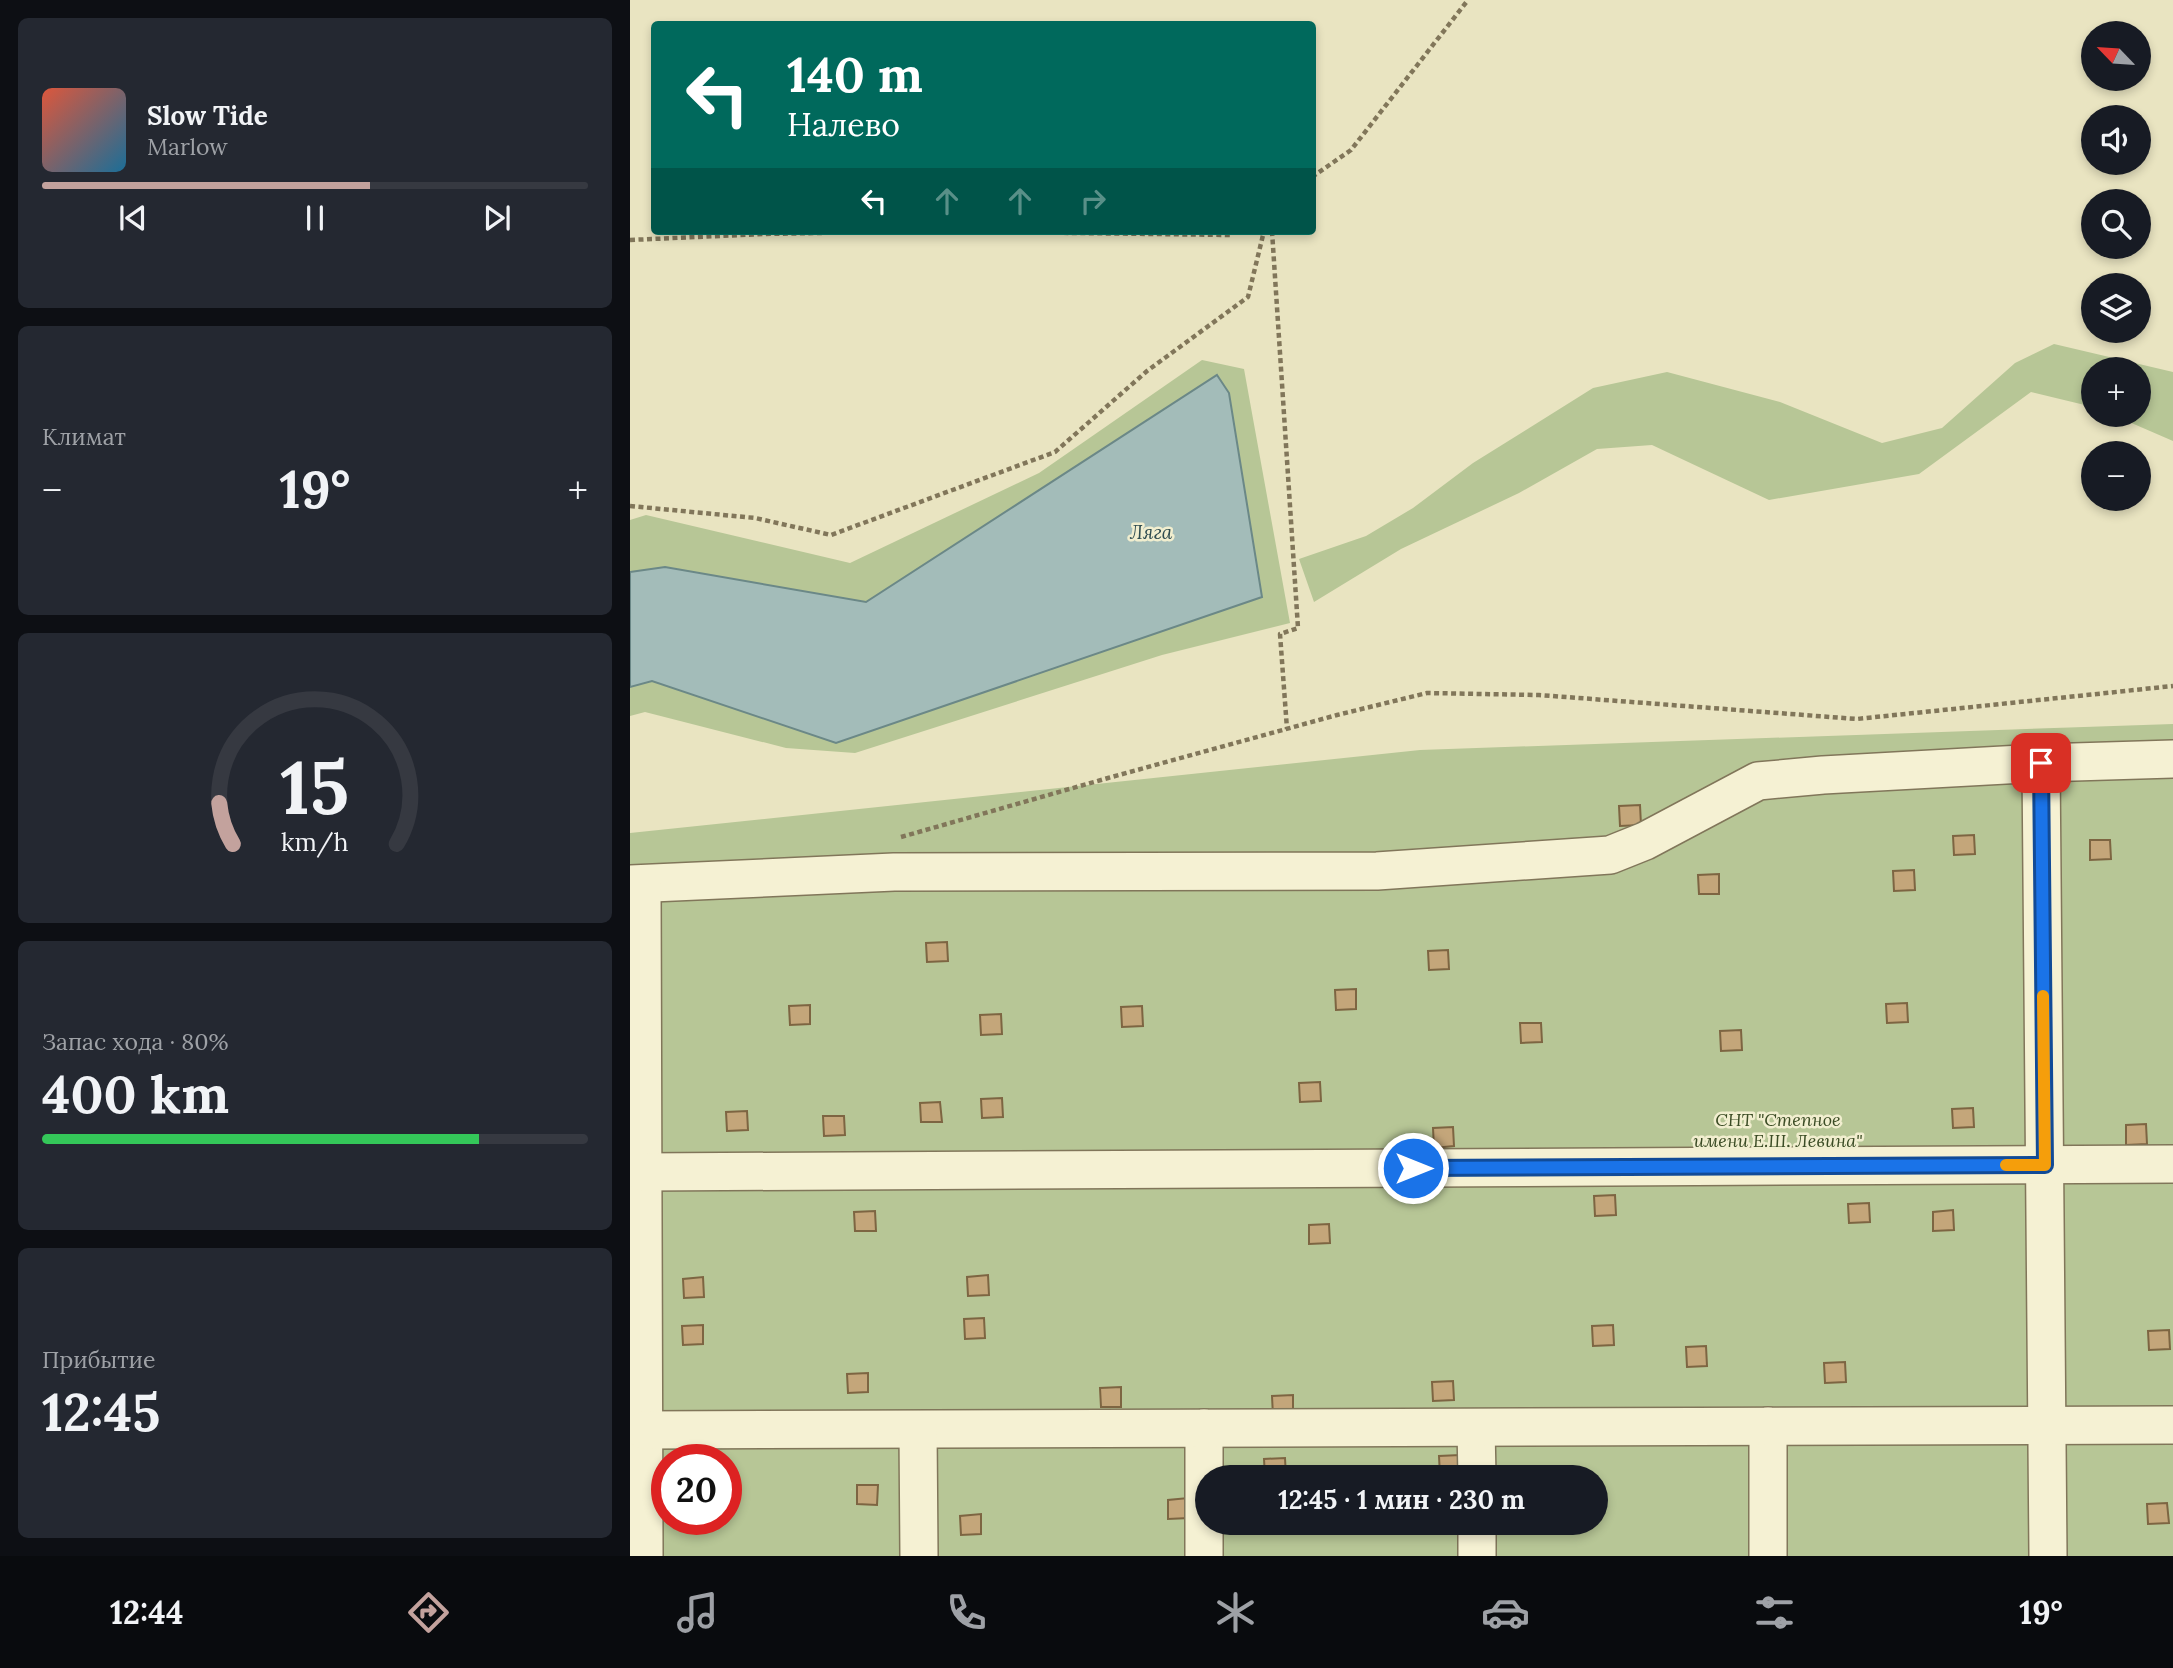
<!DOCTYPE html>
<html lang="ru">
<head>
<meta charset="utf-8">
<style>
  body { margin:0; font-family:Lora,serif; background:#242831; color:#f1f3f6; height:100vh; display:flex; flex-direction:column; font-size:26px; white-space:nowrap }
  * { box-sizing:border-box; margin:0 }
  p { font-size:23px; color:#9ea1a6 }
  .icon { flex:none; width:38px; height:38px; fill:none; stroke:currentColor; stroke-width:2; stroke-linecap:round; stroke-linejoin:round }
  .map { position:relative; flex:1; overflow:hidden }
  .sheet { display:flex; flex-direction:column; gap:18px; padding:18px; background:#0d0f14; width:630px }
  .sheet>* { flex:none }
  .top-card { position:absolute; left:21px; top:21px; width:665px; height:214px; border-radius:7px; box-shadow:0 4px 10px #0003; background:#00695c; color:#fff; overflow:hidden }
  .needle { width:46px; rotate:295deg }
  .tools { position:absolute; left:1451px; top:21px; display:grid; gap:14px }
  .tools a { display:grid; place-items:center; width:70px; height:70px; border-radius:50%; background:#171b24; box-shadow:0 4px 10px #0003; font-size:35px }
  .speed { position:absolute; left:21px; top:1444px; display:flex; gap:14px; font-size:35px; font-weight:700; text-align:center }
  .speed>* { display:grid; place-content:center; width:91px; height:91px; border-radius:50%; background:#171b24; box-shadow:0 4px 10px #0003; line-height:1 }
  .speed .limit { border:10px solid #d22; background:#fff; color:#111 }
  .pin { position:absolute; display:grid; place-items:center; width:60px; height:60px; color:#fff; margin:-30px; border-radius:14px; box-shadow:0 4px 10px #0006 }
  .me { position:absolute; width:77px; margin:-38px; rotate:90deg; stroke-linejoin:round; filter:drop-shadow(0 0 5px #0008) }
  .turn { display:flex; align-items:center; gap:24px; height:147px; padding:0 21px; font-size:32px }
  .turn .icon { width:91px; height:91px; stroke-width:2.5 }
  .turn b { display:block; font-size:49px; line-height:60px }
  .lanes { display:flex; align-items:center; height:66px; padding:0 21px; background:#0003; justify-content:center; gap:35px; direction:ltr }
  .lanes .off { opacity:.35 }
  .big { font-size:52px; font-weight:700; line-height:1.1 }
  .sheet .card { flex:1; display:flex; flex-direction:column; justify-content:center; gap:10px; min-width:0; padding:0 24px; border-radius:10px; background:#242831 }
  .sheet .dial { align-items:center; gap:0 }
  .dial svg { height:182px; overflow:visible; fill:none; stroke:#363941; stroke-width:7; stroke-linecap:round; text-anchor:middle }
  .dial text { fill:#f1f3f6; stroke:none }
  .song { display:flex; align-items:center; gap:21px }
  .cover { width:84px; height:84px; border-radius:10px; background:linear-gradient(135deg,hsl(10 70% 55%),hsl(200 70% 35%)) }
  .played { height:7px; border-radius:4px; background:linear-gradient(90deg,#c3a29d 60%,#363941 60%) }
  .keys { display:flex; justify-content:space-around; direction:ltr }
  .heat { display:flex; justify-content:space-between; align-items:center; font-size:38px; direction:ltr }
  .charge { height:10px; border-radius:5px; background:linear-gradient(90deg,#34c759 80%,#363941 0) }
  .trip { position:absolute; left:565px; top:1465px; width:413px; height:70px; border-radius:35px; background:#171b24; box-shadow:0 4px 10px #0003; font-weight:700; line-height:70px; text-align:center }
  .tab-bar { display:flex; height:112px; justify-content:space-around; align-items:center; background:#090b0e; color:#9ea1a6 }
  .tab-bar .icon { width:49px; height:49px }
  .tab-bar .current { color:#c3a29d }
  .tab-bar b { font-size:32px; color:#f1f3f6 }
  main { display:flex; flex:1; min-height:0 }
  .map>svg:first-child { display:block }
</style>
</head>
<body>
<main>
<section class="sheet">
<div class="card">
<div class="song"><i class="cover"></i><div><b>Slow Tide</b><p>Marlow</p></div></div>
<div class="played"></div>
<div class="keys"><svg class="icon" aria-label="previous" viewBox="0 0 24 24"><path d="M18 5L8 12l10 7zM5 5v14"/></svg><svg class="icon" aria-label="pause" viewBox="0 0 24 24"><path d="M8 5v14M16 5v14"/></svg><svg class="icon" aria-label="next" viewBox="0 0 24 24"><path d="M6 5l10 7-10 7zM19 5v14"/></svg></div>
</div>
<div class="card"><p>Климат</p>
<div class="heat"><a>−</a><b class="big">19°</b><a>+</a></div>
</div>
<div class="card dial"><svg viewBox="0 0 100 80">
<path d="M14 69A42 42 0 1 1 86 69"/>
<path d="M14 69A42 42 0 0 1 8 51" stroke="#c3a29d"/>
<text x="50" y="56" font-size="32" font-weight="700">15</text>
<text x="50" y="72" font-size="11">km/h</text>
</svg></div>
<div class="card"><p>Запас хода · 80%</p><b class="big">400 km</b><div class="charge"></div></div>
<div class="card"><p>Прибытие</p><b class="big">12:45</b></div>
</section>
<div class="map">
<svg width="1543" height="1556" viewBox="0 0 1543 1556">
  <rect width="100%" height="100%" fill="#e9e4c1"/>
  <g fill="#b7c696" fill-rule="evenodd">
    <polygon points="1424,344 1543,372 1543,441 1483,415 1508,415 1508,369 1463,369 1463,407 1401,392 1289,474 1139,500 1022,445 967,449 889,493 771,549 684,602 669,559 736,536 783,508 843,463 963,388 1037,372 1150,402 1252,443 1312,428 1385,363"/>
    <polygon points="572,360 614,369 660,623 532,655 225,753 156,748 15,712 0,716 0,687 22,681 206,743 587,376 236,602 35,567 0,572 0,520 16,515 220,563 409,473"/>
    <path d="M1543,724V1556H0V833L790,750ZM37,1460H96V1519H37ZM578,1477H966V1522H578Z"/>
  </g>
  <polygon fill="#a3bcb9" stroke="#6b8887" stroke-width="2" points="587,375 599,393 632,597 206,743 22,681 0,687 0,572 35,567 236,602"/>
  <g fill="#c4a67a" stroke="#7d6542" stroke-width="2">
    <polygon points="1010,805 1011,825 990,826 989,806"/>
    <polygon points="1344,835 1345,854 1324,855 1323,836"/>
    <polygon points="1460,840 1480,840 1481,859 1460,860"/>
    <polygon points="1284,870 1285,890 1264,891 1263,871"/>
    <polygon points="1089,874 1089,894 1069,894 1068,875"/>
    <polygon points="317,942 318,961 297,962 296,943"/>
    <polygon points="818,950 819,969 799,970 798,951"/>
    <polygon points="726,989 726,1009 706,1010 705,990"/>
    <polygon points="1277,1003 1278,1022 1257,1023 1256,1004"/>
    <polygon points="180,1005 180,1024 160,1025 159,1006"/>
    <polygon points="512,1006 513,1026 492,1027 491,1007"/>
    <polygon points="371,1014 372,1034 351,1035 350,1015"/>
    <polygon points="890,1023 911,1023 912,1042 891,1043"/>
    <polygon points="1111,1030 1112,1050 1091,1051 1090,1031"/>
    <polygon points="690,1082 691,1101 670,1102 669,1083"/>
    <polygon points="372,1098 373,1117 352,1118 351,1099"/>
    <polygon points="310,1102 312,1122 291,1122 290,1103"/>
    <polygon points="1343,1108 1344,1127 1323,1128 1322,1109"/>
    <polygon points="117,1111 118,1130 97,1131 96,1112"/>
    <polygon points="193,1116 214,1116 215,1135 194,1136"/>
    <polygon points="1516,1124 1517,1144 1496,1145 1496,1125"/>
    <polygon points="823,1127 824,1146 804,1148 803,1128"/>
    <polygon points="985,1195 986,1215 965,1216 964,1196"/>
    <polygon points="1239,1203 1240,1222 1219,1223 1218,1204"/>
    <polygon points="1323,1210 1324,1230 1303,1231 1303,1212"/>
    <polygon points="245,1211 246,1231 225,1231 224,1212"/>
    <polygon points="699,1224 700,1243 679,1244 679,1225"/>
    <polygon points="358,1275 359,1295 338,1296 337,1277"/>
    <polygon points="73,1277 74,1297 54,1298 53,1279"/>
    <polygon points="354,1318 355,1338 335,1339 334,1319"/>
    <polygon points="73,1325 73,1344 53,1345 52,1326"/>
    <polygon points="983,1325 984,1345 963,1346 962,1326"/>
    <polygon points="1539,1330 1540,1349 1519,1350 1518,1331"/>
    <polygon points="1076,1346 1077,1366 1057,1367 1056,1347"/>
    <polygon points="1215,1362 1216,1382 1195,1383 1194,1363"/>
    <polygon points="238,1373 238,1392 218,1393 217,1374"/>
    <polygon points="823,1381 824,1400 803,1401 802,1382"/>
    <polygon points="491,1387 491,1407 471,1407 470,1388"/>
    <polygon points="663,1395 663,1415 643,1416 642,1396"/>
    <polygon points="830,1455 831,1475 810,1476 809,1456"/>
    <polygon points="655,1458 656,1477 635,1477 634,1459"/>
    <polygon points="227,1485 248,1485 247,1505 227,1504"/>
    <polygon points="558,1498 559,1518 538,1519 538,1500"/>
    <polygon points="1537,1503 1539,1523 1518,1524 1517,1504"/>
    <polygon points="351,1514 351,1534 331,1535 330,1516"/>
  </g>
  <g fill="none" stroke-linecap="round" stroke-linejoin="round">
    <g stroke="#81765a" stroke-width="40">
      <g id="minor">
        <polyline points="1411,763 1418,1556"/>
        <polyline points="0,884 264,872 747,871 980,855 1015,841 1128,781 1193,775 1411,763 1543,759"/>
        <polyline points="12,885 14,1556"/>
        <polyline points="13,1172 1543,1164"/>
        <polyline points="1138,1426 1138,1556"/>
        <polyline points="574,1428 574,1556"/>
        <polyline points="846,1428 847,1477"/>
        <polyline points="14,1430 1543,1425"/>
        <polyline points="288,1430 289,1556"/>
        <polyline points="847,1522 847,1556"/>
      </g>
    </g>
    <g stroke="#81765a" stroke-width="4.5" stroke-dasharray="5 3.5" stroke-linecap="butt">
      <polyline points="682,177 721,150 838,0"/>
      <polyline points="642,231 668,628 650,634 657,729"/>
      <polyline points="0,240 134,234 293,231 600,235 606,231"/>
      <polyline points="0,506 125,518 201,535 425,452 517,371 618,297 634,231"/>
      <polyline points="271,837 478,778 707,715 797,693 909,695 1227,719 1543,686"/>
    </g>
    <use href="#minor" stroke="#f5f1d3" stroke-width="37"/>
  </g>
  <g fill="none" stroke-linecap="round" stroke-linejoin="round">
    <g stroke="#114b97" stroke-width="18">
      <polyline id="route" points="783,1168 1415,1165 1411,763"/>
    </g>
    <use href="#route" stroke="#1a73e8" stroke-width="12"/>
    <polyline stroke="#f59e0b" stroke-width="12" points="1376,1165 1415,1165 1413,996"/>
  </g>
  <g text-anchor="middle" stroke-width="5" stroke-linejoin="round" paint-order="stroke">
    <g font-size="18" font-style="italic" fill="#3b4c25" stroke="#f1eecf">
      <text x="1148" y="1126">СНТ "Степное<tspan x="1148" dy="21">имени Е.Ш. Левина"</tspan></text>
    </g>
    <g font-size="19" font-style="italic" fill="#2e4c50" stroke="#f1eecf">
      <text x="521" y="539">Ляга</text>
    </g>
  </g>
</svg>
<div class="tools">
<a><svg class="needle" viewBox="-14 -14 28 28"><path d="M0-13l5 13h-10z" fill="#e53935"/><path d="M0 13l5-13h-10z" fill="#9ea1a6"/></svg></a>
<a><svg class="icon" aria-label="sound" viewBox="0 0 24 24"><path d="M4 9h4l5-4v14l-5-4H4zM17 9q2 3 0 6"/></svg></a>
<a><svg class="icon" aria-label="search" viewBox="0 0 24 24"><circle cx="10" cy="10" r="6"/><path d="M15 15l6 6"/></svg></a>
<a><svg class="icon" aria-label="layers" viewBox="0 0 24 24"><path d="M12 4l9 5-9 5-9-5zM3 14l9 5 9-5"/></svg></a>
<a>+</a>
<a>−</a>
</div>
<div class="speed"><div class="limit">20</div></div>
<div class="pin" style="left:1411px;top:763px;background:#d93025"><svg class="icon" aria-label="arrive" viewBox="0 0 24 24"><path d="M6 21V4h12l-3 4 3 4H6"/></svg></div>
<svg class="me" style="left:783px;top:1168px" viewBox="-20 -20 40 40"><circle r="17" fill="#1a73e8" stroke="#fff" stroke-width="3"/><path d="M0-11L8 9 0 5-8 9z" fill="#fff"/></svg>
<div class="trip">12:45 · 1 мин · 230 m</div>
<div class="top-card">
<div class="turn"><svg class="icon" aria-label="left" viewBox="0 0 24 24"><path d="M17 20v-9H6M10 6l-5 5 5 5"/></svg><div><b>140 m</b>Налево</div></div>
<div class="lanes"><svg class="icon" aria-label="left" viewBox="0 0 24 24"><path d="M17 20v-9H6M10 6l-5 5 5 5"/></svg><svg class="icon off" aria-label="ahead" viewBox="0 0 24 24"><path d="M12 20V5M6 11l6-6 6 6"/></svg><svg class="icon off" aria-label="ahead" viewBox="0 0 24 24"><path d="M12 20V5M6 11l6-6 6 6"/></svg><svg class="icon off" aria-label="right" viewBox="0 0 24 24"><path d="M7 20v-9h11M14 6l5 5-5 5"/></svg></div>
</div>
</div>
</main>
<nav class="tab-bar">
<b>12:44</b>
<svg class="icon current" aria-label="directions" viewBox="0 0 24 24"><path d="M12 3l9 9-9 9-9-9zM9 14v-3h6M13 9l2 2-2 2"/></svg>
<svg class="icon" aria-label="music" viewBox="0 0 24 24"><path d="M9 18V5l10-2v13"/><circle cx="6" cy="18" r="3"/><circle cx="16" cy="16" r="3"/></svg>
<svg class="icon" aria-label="phone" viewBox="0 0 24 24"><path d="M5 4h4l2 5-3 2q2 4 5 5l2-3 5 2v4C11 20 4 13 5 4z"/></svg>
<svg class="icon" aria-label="climate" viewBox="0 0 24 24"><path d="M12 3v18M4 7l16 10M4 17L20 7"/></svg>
<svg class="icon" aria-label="car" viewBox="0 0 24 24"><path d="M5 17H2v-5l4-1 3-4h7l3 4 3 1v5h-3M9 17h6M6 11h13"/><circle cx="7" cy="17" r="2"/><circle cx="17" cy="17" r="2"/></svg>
<svg class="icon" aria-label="filters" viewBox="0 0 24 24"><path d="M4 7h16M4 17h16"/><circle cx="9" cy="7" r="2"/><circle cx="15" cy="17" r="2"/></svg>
<b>19°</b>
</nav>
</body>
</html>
